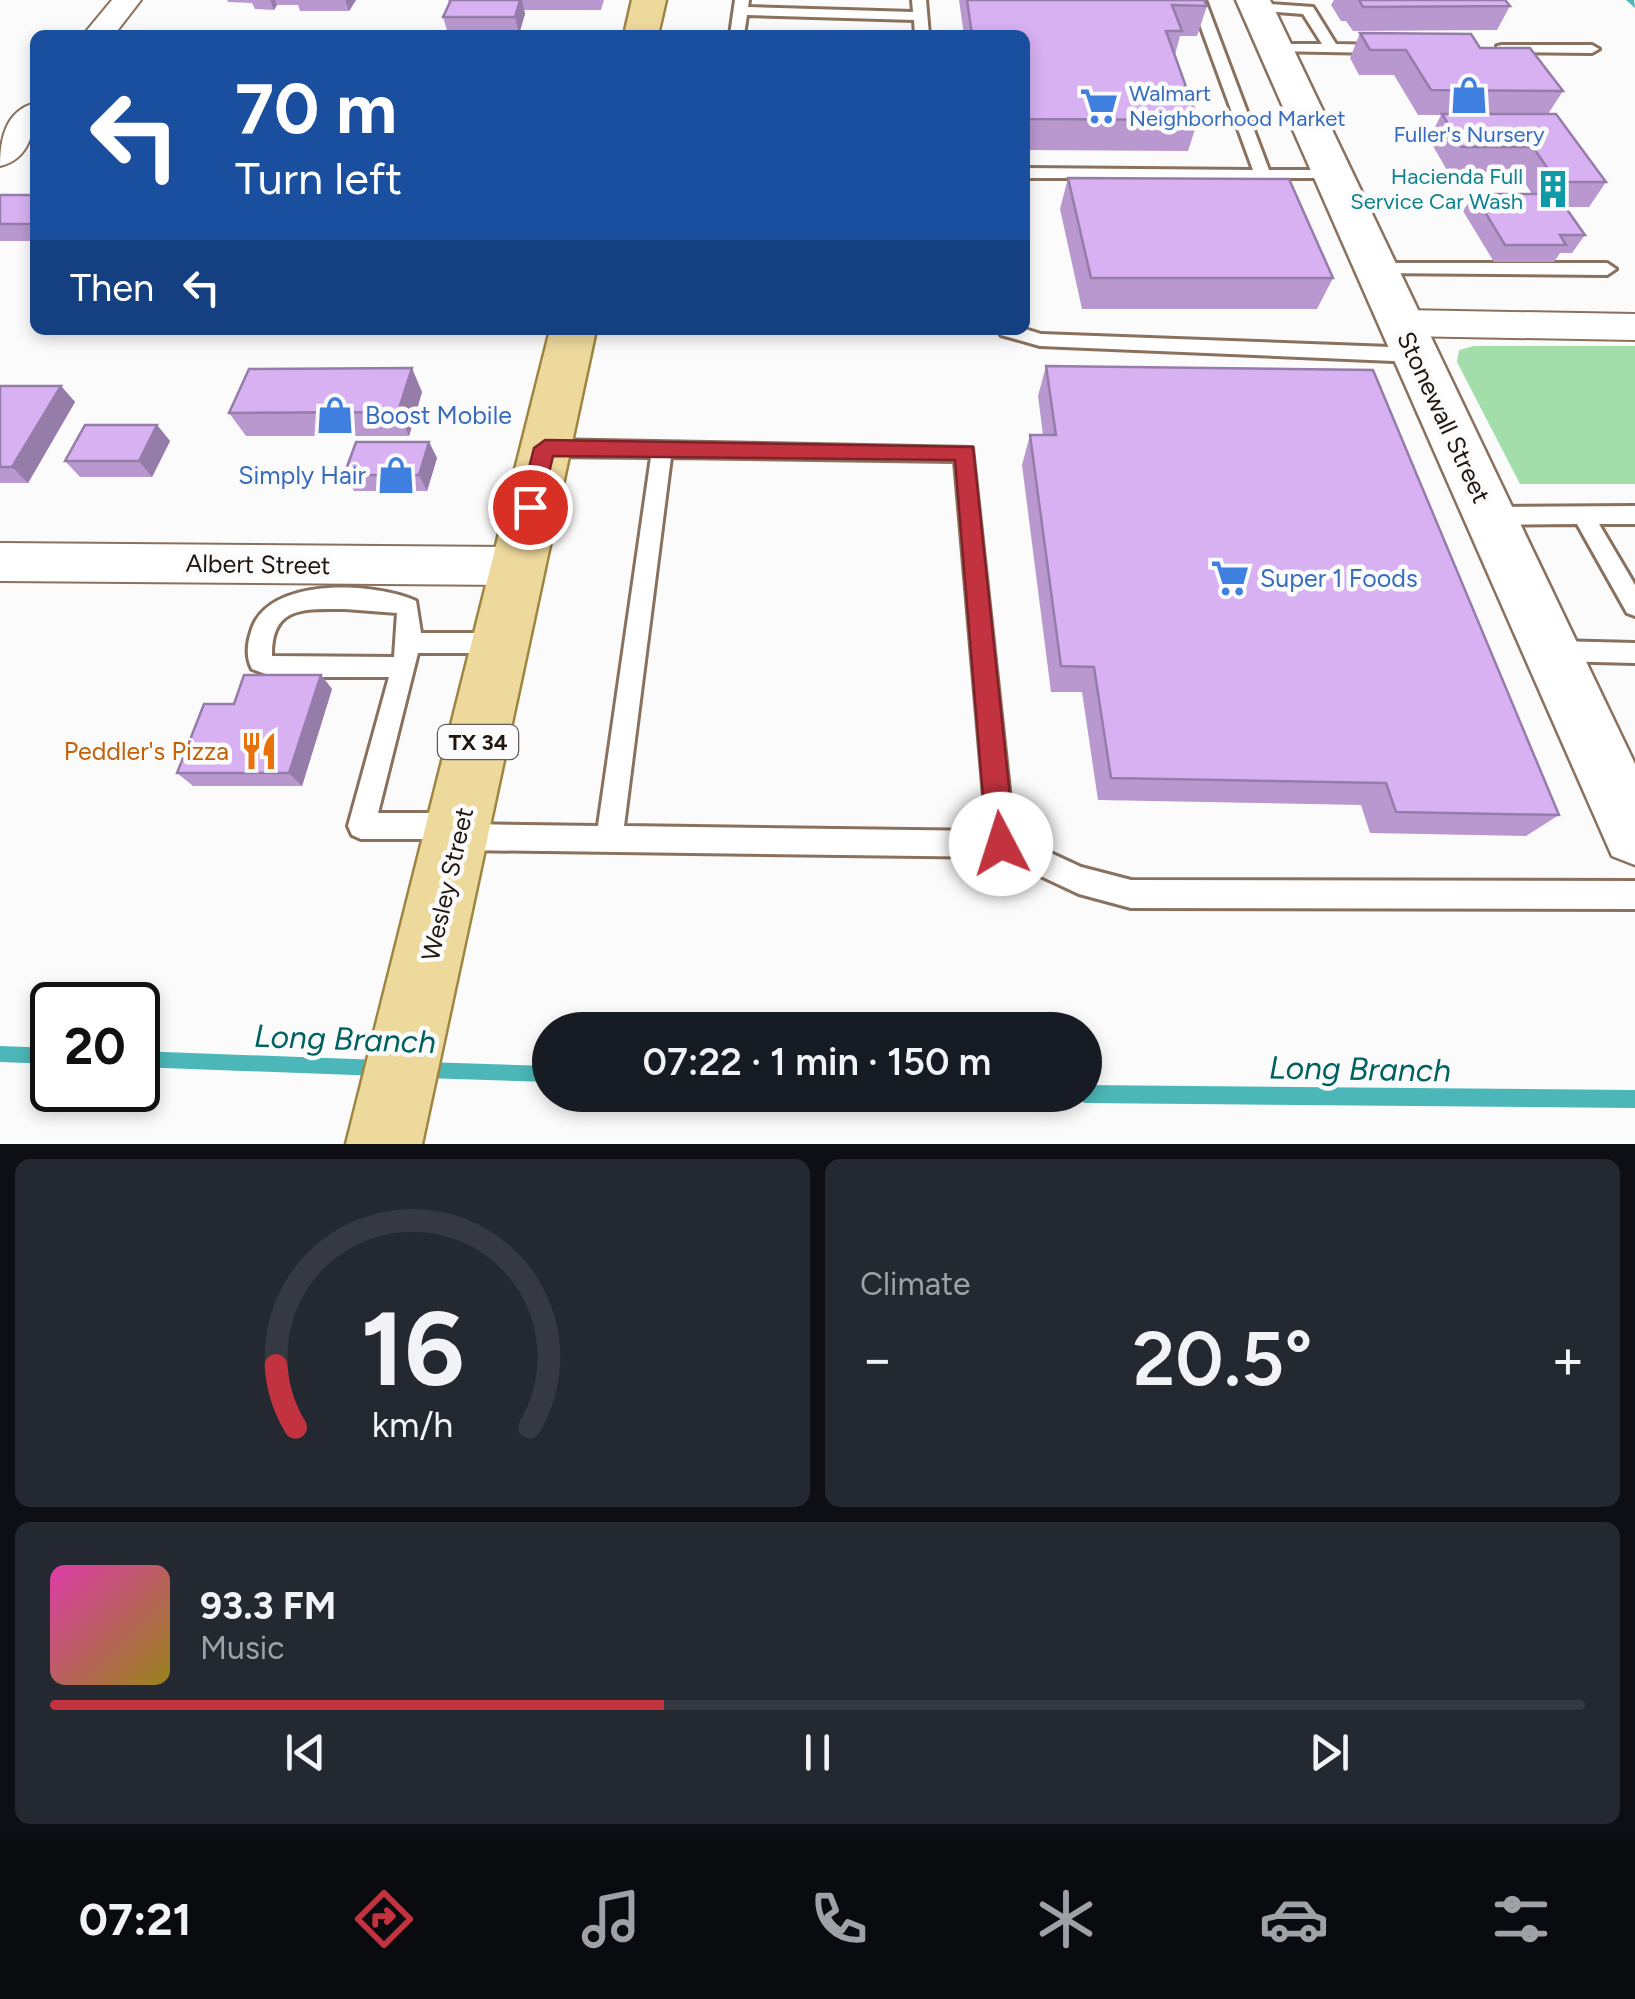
<!DOCTYPE html>
<html lang="en">
<head>
<meta charset="utf-8">
<style>
  body { margin:0; font-family:Figtree,sans-serif; background:#242831; color:#f1f3f6; height:100vh; display:flex; flex-direction:column; font-size:38px; white-space:nowrap }
  * { box-sizing:border-box; margin:0 }
  p { font-size:32px; color:#9ea1a6 }
  .icon { flex:none; width:55px; height:55px; fill:none; stroke:currentColor; stroke-width:2; stroke-linecap:round; stroke-linejoin:round }
  .map { position:relative; height:1144px; overflow:hidden }
  .drawer { display:flex; flex-direction:column; gap:15px; padding:15px; background:#0d0f14; flex:1 }
  .drawer>* { flex:none }
  .guide { position:absolute; left:30px; top:30px; width:1000px; height:305px; border-radius:15px; box-shadow:0 5px 15px #0003; background:#1a4fa0; color:#fff; overflow:hidden }
  .speed { position:absolute; left:30px; top:982px; display:flex; gap:20px; font-size:50px; font-weight:700; text-align:center }
  .speed>* { display:grid; place-content:center; width:130px; height:130px; border-radius:50%; background:#171b24; box-shadow:0 5px 15px #0003; line-height:1 }
  .speed .limit { border:5px solid #111; border-radius:15px; background:#fff; color:#111 }
  .pin { position:absolute; display:grid; place-items:center; width:85px; height:85px; color:#fff; margin:-42px; border:5px solid #fff; border-radius:50%; box-shadow:0 2px 10px #0007 }
  .me { position:absolute; width:110px; margin:-55px; rotate:355deg; stroke-linejoin:round; filter:drop-shadow(0 0 8px #0008) }
  .turn { display:flex; align-items:center; gap:35px; height:210px; padding:0 40px; font-size:45px }
  .turn .icon { width:130px; height:130px; stroke-width:2.5 }
  .turn b { display:block; font-size:70px; line-height:85px }
  .then { display:flex; align-items:center; height:95px; padding:0 40px; background:#0003; gap:20px; font-size:38px }
  .big { font-size:75px; font-weight:600; line-height:1.1 }
  .drawer .tile { flex:1; display:flex; flex-direction:column; justify-content:center; gap:15px; min-width:0; padding:0 35px; border-radius:15px; background:#242831 }
  .drawer .dial { align-items:center; gap:0 }
  .dial svg { height:260px; overflow:visible; fill:none; stroke:#363941; stroke-width:7; stroke-linecap:round; text-anchor:middle }
  .dial text { fill:#f1f3f6; stroke:none }
  .song { display:flex; align-items:center; gap:30px }
  .cover { width:120px; height:120px; border-radius:15px; background:linear-gradient(135deg,hsl(320 70% 55%),hsl(50 70% 35%)) }
  .played { height:10px; border-radius:5px; background:linear-gradient(90deg,#c3333f 40%,#363941 40%) }
  .keys { display:flex; justify-content:space-around; direction:ltr }
  .heat { display:flex; justify-content:space-between; align-items:center; font-size:55px; direction:ltr }
  .drawer .tiles { flex:1; display:grid; gap:15px; grid-template-columns:1fr 1fr }
  .tile:last-child { grid-column:span 2 }
  .trip { position:absolute; left:532px; top:1012px; width:570px; height:100px; border-radius:50px; background:#171b24; box-shadow:0 5px 15px #0003; font-weight:600; line-height:100px; text-align:center }
  .dock { display:flex; height:160px; justify-content:space-around; align-items:center; background:#090b0e; color:#9ea1a6 }
  .dock .icon { width:70px; height:70px }
  .dock .active { color:#c3333f }
  .dock b { font-size:45px; color:#f1f3f6 }
  .map>svg:first-child { display:block }
</style>
</head>
<body>
<div class="map">
<svg width="1635" height="1144" viewBox="0 0 1635 1144">
  <rect width="100%" height="100%" fill="#fbfbfb"/>
  <polygon fill="#a3deaa" points="1474,346 1635,346 1635,484 1520,484 1457,362 1459,350"/>
  <g fill="none" stroke-linecap="round" stroke-linejoin="round">
    <g fill="#4cb7b8" fill-rule="evenodd">
      <polygon points="1626,0 1634,0 1635,8"/>
      <polygon points="0,1046 52,1048 52,1064 0,1062"/>
      <polygon points="138,1051 380,1060 386,1062 388,1068 386,1074 380,1076 138,1067"/>
      <polygon points="425,1062 550,1066 550,1082 425,1078 419,1076 417,1070 419,1064"/>
      <polygon points="1085,1085 1635,1090 1635,1108 1085,1103 1079,1100 1077,1095 1085,1095"/>
    </g>
    <g stroke="#89715d" stroke-width="6">
      <g id="service">
        <polygon points="735,0 749,0 748,7 913,12 912,0 926,0 929,35 915,35 914,20 747,15 744,35 730,35"/>
        <polygon points="1191,0 1205,0 1269,170 1333,170 1339,172 1339,178 1025,178 1025,168 1253,170"/>
        <polygon points="1256,3 1313,7 1336,44 1380,45 1387,49 1380,53 1269,51 1267,48 1274,44 1322,44 1303,14 1251,10 1251,4"/>
        <polygon points="1502,45 1592,45 1599,49 1592,53 1497,52 1497,46"/>
        <polygon points="1376,263 1607,263 1616,269 1607,275 1370,273 1367,269"/>
        <polygon points="1025,329 1041,334 1417,348 1427,355 1417,362 1040,346 1001,335 999,330"/>
        <path d="M545,440L972,448L1014,836L1081,867L1131,880L1635,881V909L1131,908L1079,894L1000,857L461,850L452,846L448,839H361L352,835L348,826L389,677H274L252,669C246,658 247,644 251,632C266,576 374,582 416,601L421,633H498L506,636L510,643L506,650L498,653H418L378,813H454L463,817L466,824L598,826L651,457L545,456L535,448ZM671,457L955,461L987,831L624,826ZM345,609L397,613L394,657L272,656C271,605 305,609 345,609Z"/>
        <polygon points="1635,506 1635,524 1599,524 1635,585 1635,616 1627,613 1577,524 1490,525 1479,516 1490,507"/>
        <polygon points="1555,641 1635,643 1635,663 1555,661 1547,658 1543,651 1547,644"/>
      </g>
    </g>
    <g stroke="#89715d" stroke-width="4">
      <g id="minor">
        <polygon points="112,0 141,0 114,35 83,35"/>
        <path d="M35,103C35,130 30,159 0,166C0,140 5,111 35,103Z"/>
        <polygon points="1402,310 1635,314 1635,340 1402,336 1388,332 1382,323 1388,314"/>
        <polygon points="0,543 516,547 533,552 540,566 533,580 516,585 0,581"/>
      </g>
    </g>
    <g stroke="#89715d" stroke-width="5">
      <polygon id="tertiary" points="1236,0 1270,0 1635,764 1635,865 1612,856"/>
    </g>
    <g stroke="#9e8541" stroke-width="5">
      <g id="primary">
        <polygon points="632,0 666,0 658,35 624,35"/>
        <polygon points="550,330 596,330 422,1144 346,1144"/>
      </g>
    </g>
    <use href="#service" fill="#fff" fill-rule="evenodd"/>
    <use href="#minor" fill="#fff" fill-rule="evenodd"/>
    <use href="#tertiary" fill="#fff" fill-rule="evenodd"/>
    <use href="#primary" fill="#eed99d" fill-rule="evenodd"/>
  </g>
  <g fill="#b998d0">
    <polygon points="227,0 356,0 349,11 300,11 298,5 277,5 274,10 255,9 252,3 228,2"/>
    <polygon points="448,0 604,0 601,10 524,10 525,14 519,34 448,34 443,17 449,3"/>
    <polygon points="959,0 1204,0 1207,6 1197,36 1180,36 1175,55 1198,120 1188,151 1025,150 1025,35 964,35"/>
    <polygon points="1334,0 1505,0 1510,6 1497,30 1353,31 1346,21 1341,21 1331,5"/>
    <polygon points="1360,33 1480,48 1563,91 1548,114 1606,182 1589,207 1565,207 1585,235 1572,253 1560,253 1554,262 1494,262 1463,211 1474,194 1532,194 1518,172 1448,172 1429,139 1441,115 1418,115 1394,75 1359,75 1350,58"/>
    <polygon points="1068,178 1333,278 1317,309 1082,309 1060,209"/>
    <rect x="0" y="195" width="35" height="46"/>
    <polygon points="180,330 464,330 463,335 183,334"/>
    <polygon points="1046,366 1559,815 1526,836 1370,833 1361,805 1098,800 1082,692 1051,692 1022,465 1030,435 1043,435 1038,396"/>
    <polygon points="0,386 61,386 75,402 28,483 0,483"/>
    <polygon points="422,392 409,436 246,436 229,413"/>
    <polygon points="157,425 170,441 152,477 80,477 65,461"/>
    <polygon points="429,442 437,458 427,491 354,491 344,475"/>
    <polygon points="321,675 332,689 302,786 193,786 177,773 234,704"/>
  </g>
  <g fill="#967ca9">
    <polygon points="270,0 275,0 277,5 274,10"/>
    <polygon points="345,0 356,0 349,11"/>
    <polygon points="520,0 522,0 525,14 519,34 515,17"/>
    <polygon points="412,368 422,392 409,436 398,412"/>
    <polygon points="61,386 75,402 28,483 12,467"/>
    <polygon points="157,425 170,441 152,477 139,461"/>
    <polygon points="429,442 437,458 427,491 419,475"/>
    <polygon points="321,675 332,689 302,786 289,773"/>
  </g>
  <g fill="#d7b1f2" stroke="#967ca9" stroke-width="2.5">
    <polygon points="451,0 520,0 515,17 443,17"/>
    <polygon points="967,0 1204,0 1207,6 1172,5 1182,31 1166,31 1198,120 1025,119 1025,35 972,35"/>
    <polygon points="1359,0 1505,0 1510,6 1363,7"/>
    <polygon points="1360,33 1471,34 1480,48 1530,48 1563,91 1431,90 1406,50 1370,50"/>
    <polygon points="1442,114 1556,114 1606,182 1557,182 1533,147 1462,147"/>
    <polygon points="1068,178 1289,179 1333,278 1091,278"/>
    <polygon points="1474,194 1556,194 1585,235 1560,235 1566,245 1505,245"/>
    <rect x="0" y="195" width="35" height="29"/>
    <polygon points="1046,366 1373,370 1559,815 1396,812 1386,783 1111,778 1094,667 1061,666 1030,435 1056,435"/>
    <polygon points="412,368 398,412 229,413 249,369"/>
    <polygon points="0,386 61,386 12,467 0,467"/>
    <polygon points="85,425 157,425 139,461 65,461"/>
    <polygon points="356,442 429,442 419,475 344,475"/>
    <polygon points="244,675 321,675 289,773 177,773 204,704 234,704"/>
  </g>
  <polygon fill="#c3333f" stroke="#7f2129" stroke-width="2.5" points="545,440 973,447 1015,844 1011,853 1001,857 991,853 987,844 955,460 553,456 541,507 530,516 519,507 534,448"/>
  <defs>
    <g id="shop-bare" transform="scale(3)"><path d="M-5-2.5h2.3a2.7 3.5 0 0 1 5.4 0H5L5.5 6h-11ZM-1.5-2.5h3a1.5 2.3 0 0 0-3 0Z" fill="#3f7fe0" stroke="#fbfbfb" stroke-width="2.5" paint-order="stroke"/></g>
    <g id="supermarket-bare" transform="scale(3)"><path d="M-6-5.5h2.5l.6 2H6L4.5 2H-2.5L-4.4-4H-6ZM-1.5 3.2a1.3 1.3 0 1 0 .1 0ZM3 3.2a1.3 1.3 0 1 0 .1 0Z" fill="#3f7fe0" stroke="#fbfbfb" stroke-width="2.5" paint-order="stroke"/></g>
    <g id="building-bare" transform="scale(3)"><path d="M-4-6H4V6H1V3H-1V6H-4ZM-2.5-4.3h1.7v1.8h-1.7ZM.8-4.3h1.7v1.8H.8ZM-2.5-1h1.7V.8h-1.7ZM.8-1h1.7V.8H.8Z" fill="#0f9aa8" stroke="#fbfbfb" stroke-width="2.5" paint-order="stroke"/></g>
    <g id="restaurant-bare" transform="scale(3)"><path d="M-5-6h1v4h1v-4h1v4h1v-4h1v5L-1.5 .5V6h-2V.5L-5-1ZM5-6V6H3V1.5H1.5Q1.5-4 5-6Z" fill="#e8710a" stroke="#fbfbfb" stroke-width="2.5" paint-order="stroke"/></g>
  </defs>
  <g fill-rule="evenodd">
    <use href="#shop-bare" x="1469" y="95"/>
    <use href="#supermarket-bare" x="1099" y="106"/>
    <use href="#building-bare" x="1553" y="189"/>
    <use href="#shop-bare" x="335" y="415"/>
    <use href="#shop-bare" x="396" y="475"/>
    <use href="#supermarket-bare" x="1230" y="578"/>
    <use href="#restaurant-bare" x="259" y="751"/>
  </g>
  <g text-anchor="middle" stroke-width="9" stroke-linejoin="round" paint-order="stroke">
    <g font-size="22" fill="#366cbe" stroke="#fbfbfb" text-anchor="start">
      <text x="1129" y="101">Walmart<tspan x="1129" dy="25">Neighborhood Market</tspan></text>
      <text x="1469" y="142" text-anchor="middle">Fuller's Nursery</text>
    </g>
    <g font-size="22" fill="#0d838f" stroke="#fbfbfb" text-anchor="end">
      <text x="1523" y="184">Hacienda Full<tspan x="1523" dy="25">Service Car Wash</tspan></text>
    </g>
    <rect fill="#fbfbfb" stroke="#625b56" stroke-width="2.5" x="438" y="725" width="80" height="34" rx="8"/>
    <g font-size="22" font-weight="bold" fill="#211710">
      <text x="478" y="750">TX 34</text>
    </g>
    <g font-size="25" fill="#366cbe" stroke="#fbfbfb" text-anchor="start">
      <text x="365" y="424">Boost Mobile</text>
      <text x="366" y="484" text-anchor="end">Simply Hair</text>
      <text x="1260" y="587">Super 1 Foods</text>
    </g>
    <g font-size="25" fill="#211710" stroke="#fbfbfb">
      <text transform="translate(1444 417) rotate(65)" y="9">Stonewall Street</text>
      <text transform="translate(258 564) rotate(1)" y="9">Albert Street</text>
      <text transform="translate(447 884) rotate(-77)" y="9">Wesley Street</text>
    </g>
    <g font-size="25" fill="#c56008" stroke="#fbfbfb" text-anchor="end">
      <text x="229" y="760">Peddler's Pizza</text>
    </g>
    <g font-size="32" font-style="italic" fill="#006162" stroke="#fbfbfb">
      <text transform="translate(345 1039) rotate(2)" y="11">Long Branch</text>
      <text transform="translate(1360 1069) rotate(1)" y="11">Long Branch</text>
    </g>
  </g>
</svg>
<div class="speed"><div class="limit">20</div></div>
<div class="pin" style="left:530px;top:507px;background:#d93025"><svg class="icon" aria-label="arrive" viewBox="0 0 24 24"><path d="M6 21V4h12l-3 4 3 4H6"/></svg></div>
<svg class="me" style="left:1001px;top:844px" viewBox="-20 -20 40 40"><circle r="19" fill="#fff"/><path d="M0-13L10 11 0 6-10 11z" fill="#c3333f"/></svg>
<div class="trip">07:22 · 1 min · 150 m</div>
<div class="guide">
<div class="turn"><svg class="icon" aria-label="left" viewBox="0 0 24 24"><path d="M17 20v-9H6M10 6l-5 5 5 5"/></svg><div><b>70 m</b>Turn left</div></div>
<div class="then">Then<svg class="icon" aria-label="left" viewBox="0 0 24 24"><path d="M17 20v-9H6M10 6l-5 5 5 5"/></svg></div>
</div>
</div>
<section class="drawer">
<div class="tiles">
<div class="tile dial"><svg viewBox="0 0 100 80">
<path d="M14 69A42 42 0 1 1 86 69"/>
<path d="M14 69A42 42 0 0 1 8 50" stroke="#c3333f"/>
<text x="50" y="56" font-size="32" font-weight="700">16</text>
<text x="50" y="72" font-size="11">km/h</text>
</svg></div>
<div class="tile"><p>Climate</p>
<div class="heat"><a>−</a><b class="big">20.5°</b><a>+</a></div>
</div>
<div class="tile">
<div class="song"><i class="cover"></i><div><b>93.3 FM</b><p>Music</p></div></div>
<div class="played"></div>
<div class="keys"><svg class="icon" aria-label="previous" viewBox="0 0 24 24"><path d="M18 5L8 12l10 7zM5 5v14"/></svg><svg class="icon" aria-label="pause" viewBox="0 0 24 24"><path d="M8 5v14M16 5v14"/></svg><svg class="icon" aria-label="next" viewBox="0 0 24 24"><path d="M6 5l10 7-10 7zM19 5v14"/></svg></div>
</div>
</div>
</section>
<nav class="dock">
<b>07:21</b>
<svg class="icon active" aria-label="directions" viewBox="0 0 24 24"><path d="M12 3l9 9-9 9-9-9zM9 14v-3h6M13 9l2 2-2 2"/></svg>
<svg class="icon" aria-label="music" viewBox="0 0 24 24"><path d="M9 18V5l10-2v13"/><circle cx="6" cy="18" r="3"/><circle cx="16" cy="16" r="3"/></svg>
<svg class="icon" aria-label="phone" viewBox="0 0 24 24"><path d="M5 4h4l2 5-3 2q2 4 5 5l2-3 5 2v4C11 20 4 13 5 4z"/></svg>
<svg class="icon" aria-label="climate" viewBox="0 0 24 24"><path d="M12 3v18M4 7l16 10M4 17L20 7"/></svg>
<svg class="icon" aria-label="car" viewBox="0 0 24 24"><path d="M5 17H2v-5l4-1 3-4h7l3 4 3 1v5h-3M9 17h6M6 11h13"/><circle cx="7" cy="17" r="2"/><circle cx="17" cy="17" r="2"/></svg>
<svg class="icon" aria-label="filters" viewBox="0 0 24 24"><path d="M4 7h16M4 17h16"/><circle cx="9" cy="7" r="2"/><circle cx="15" cy="17" r="2"/></svg>
</nav>
</body>
</html>
